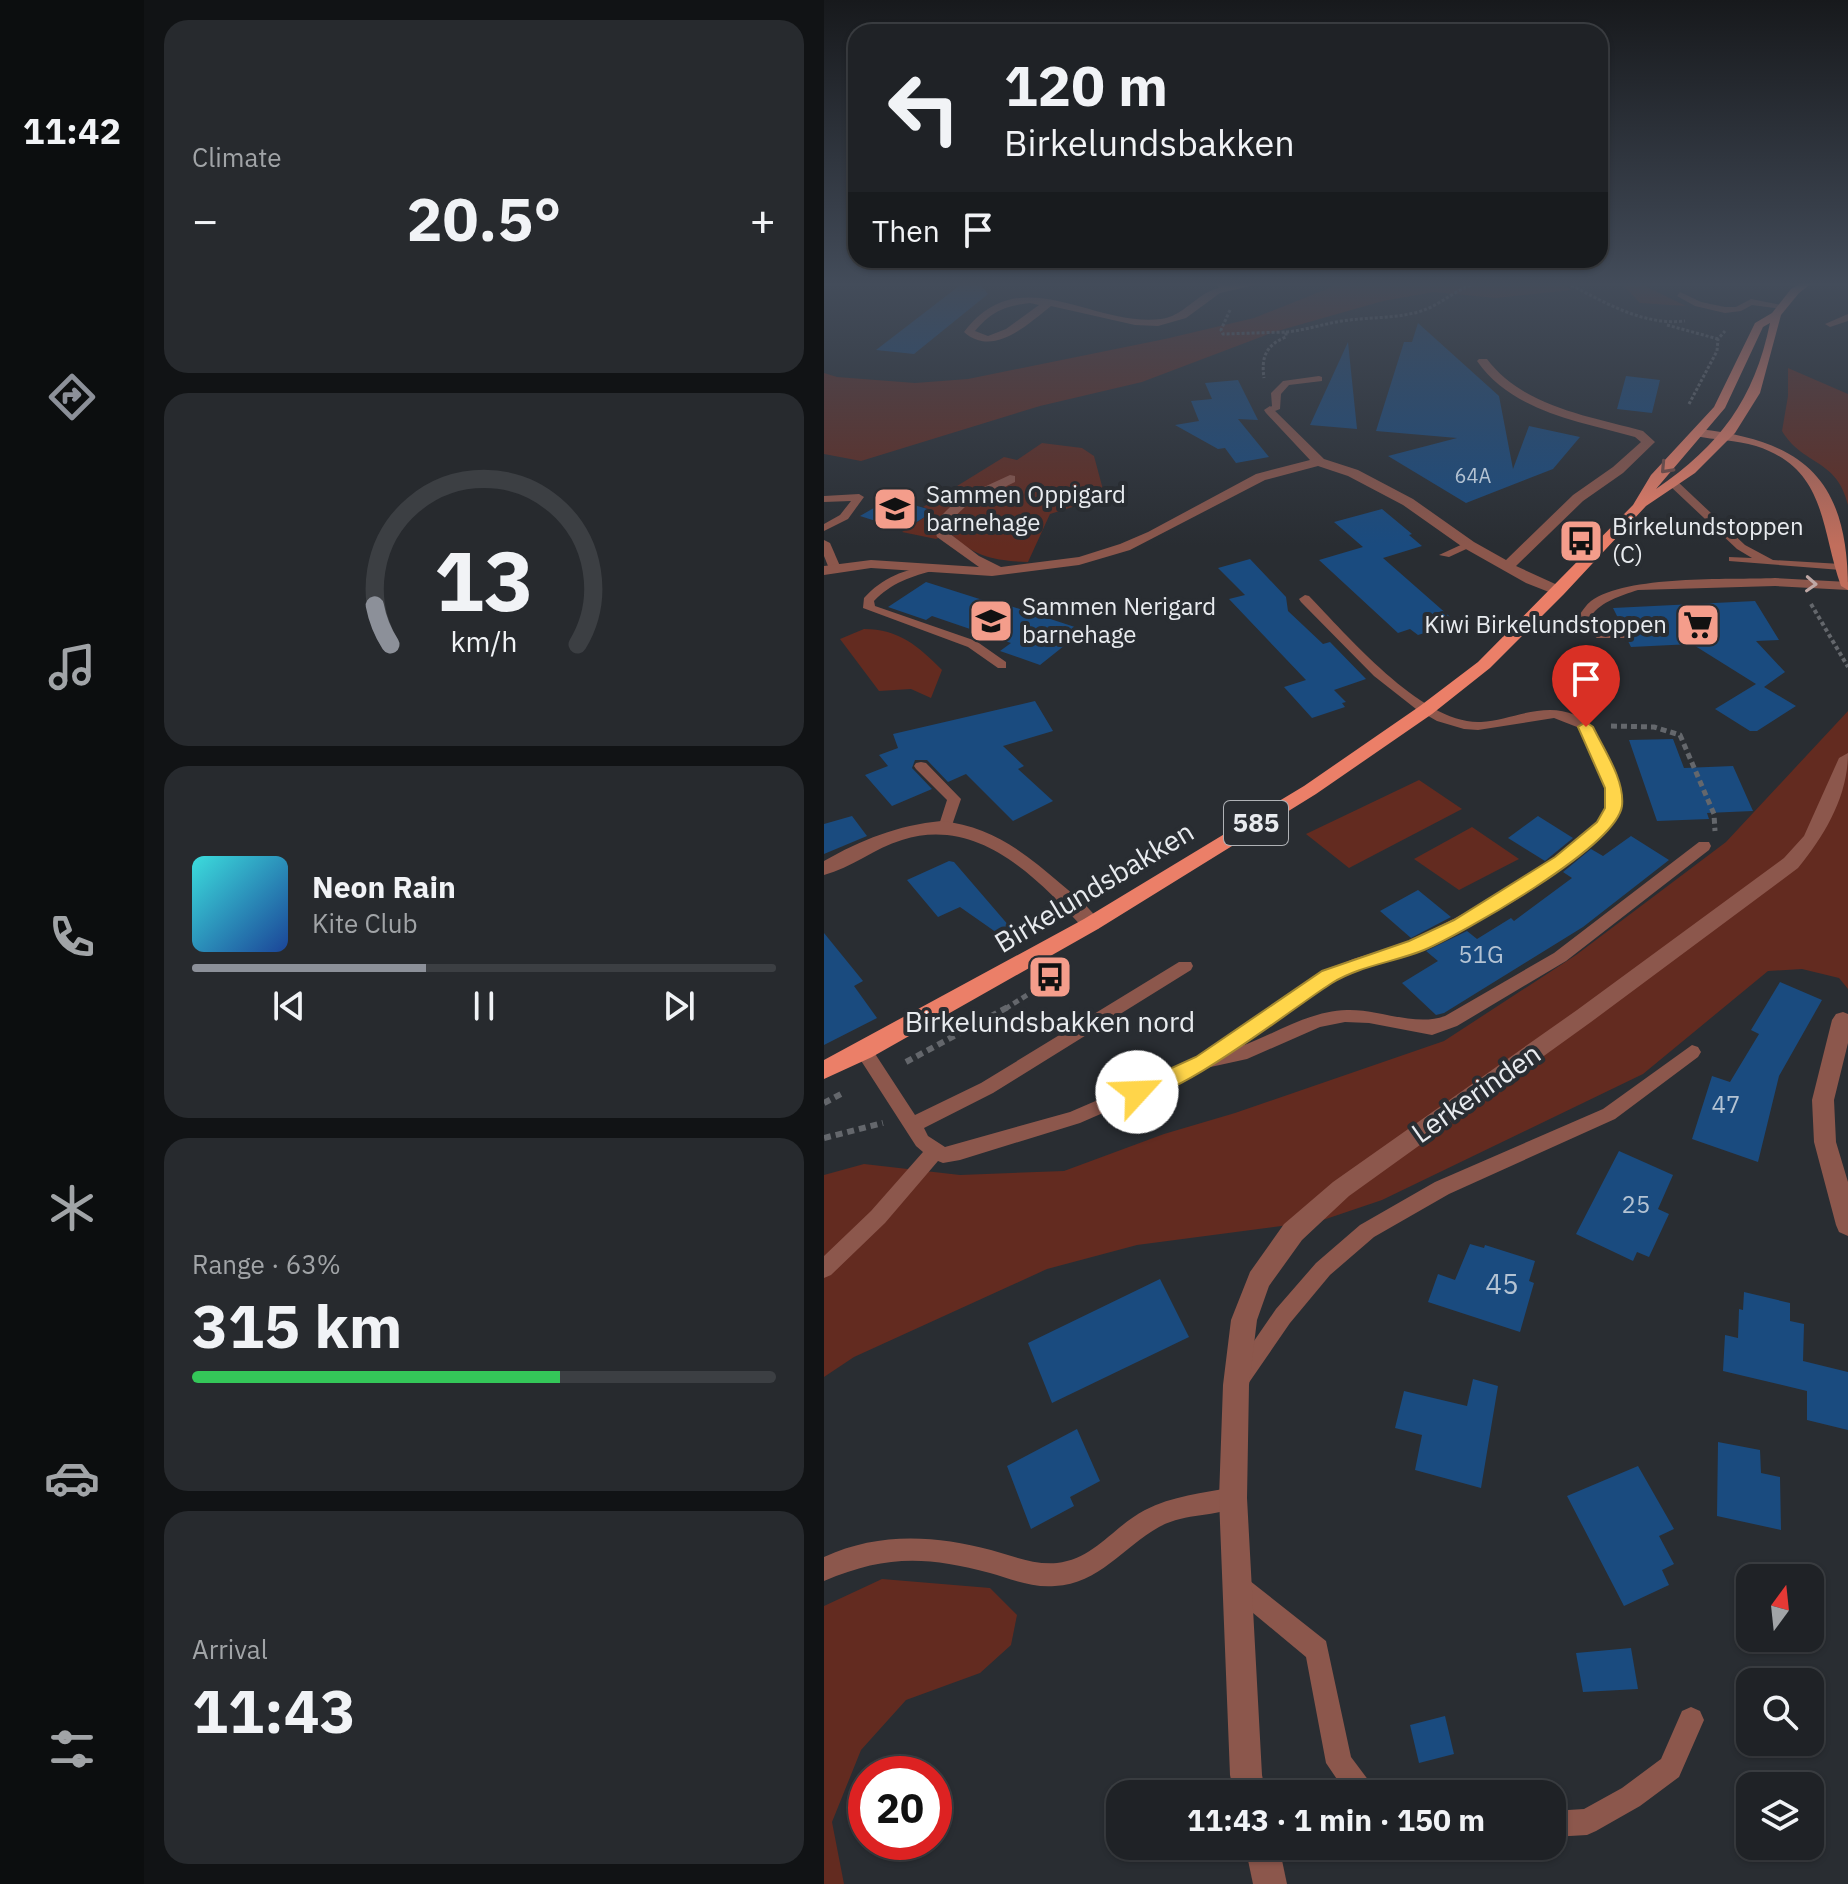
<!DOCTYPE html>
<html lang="en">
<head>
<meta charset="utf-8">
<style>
  body { margin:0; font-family:"IBM Plex Sans",sans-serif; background:#272a2e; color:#f1f3f6; height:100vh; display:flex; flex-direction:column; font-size:30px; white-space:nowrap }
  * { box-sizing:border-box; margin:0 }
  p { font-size:26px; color:#a1a4a7 }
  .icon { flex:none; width:44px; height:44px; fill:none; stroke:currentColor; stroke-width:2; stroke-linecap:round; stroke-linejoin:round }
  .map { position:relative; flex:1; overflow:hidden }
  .panel { display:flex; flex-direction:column; gap:20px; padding:20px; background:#111315; width:680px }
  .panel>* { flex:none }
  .top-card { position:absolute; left:24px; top:24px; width:760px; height:244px; border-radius:24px; box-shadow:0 2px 6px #0004,0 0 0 2px #3c3f43; background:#1f2226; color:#f1f3f6; overflow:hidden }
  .needle { width:52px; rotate:15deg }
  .controls { position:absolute; left:912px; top:1564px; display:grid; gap:16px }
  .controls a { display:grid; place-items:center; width:88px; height:88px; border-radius:16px; background:#1f2226; box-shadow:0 2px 6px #0004,0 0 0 2px #3c3f43; font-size:40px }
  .speed { position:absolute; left:24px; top:1756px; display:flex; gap:16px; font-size:40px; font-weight:700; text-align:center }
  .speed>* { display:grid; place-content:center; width:104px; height:104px; border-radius:50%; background:#1f2226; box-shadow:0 2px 6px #0004,0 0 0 2px #3c3f43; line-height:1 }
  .speed .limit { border:12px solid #d22; background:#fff; color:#111 }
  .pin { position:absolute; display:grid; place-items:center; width:68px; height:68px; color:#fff; margin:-82px -34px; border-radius:50% 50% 50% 0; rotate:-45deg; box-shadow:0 0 8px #0007 }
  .pin .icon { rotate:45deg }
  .me { position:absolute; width:88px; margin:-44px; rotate:65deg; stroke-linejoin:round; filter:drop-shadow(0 0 6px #0008) }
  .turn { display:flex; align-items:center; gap:28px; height:168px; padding:0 24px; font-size:36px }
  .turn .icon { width:104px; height:104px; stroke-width:2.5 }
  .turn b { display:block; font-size:56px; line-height:68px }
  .then { display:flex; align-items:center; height:76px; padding:0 24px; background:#0003; gap:16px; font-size:30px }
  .big { font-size:60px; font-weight:800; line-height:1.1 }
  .panel .card { flex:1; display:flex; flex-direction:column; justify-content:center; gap:12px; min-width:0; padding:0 28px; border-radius:24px; background:#272a2e }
  .panel .dial { align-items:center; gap:0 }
  .dial svg { height:208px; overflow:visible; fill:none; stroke:#3c3f43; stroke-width:7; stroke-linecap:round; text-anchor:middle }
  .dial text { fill:#f1f3f6; stroke:none }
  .song { display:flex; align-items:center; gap:24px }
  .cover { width:96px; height:96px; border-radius:12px; background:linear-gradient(135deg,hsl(180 70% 55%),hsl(220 70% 35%)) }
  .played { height:8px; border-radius:4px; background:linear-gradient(90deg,#8c9099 40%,#3c3f43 40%) }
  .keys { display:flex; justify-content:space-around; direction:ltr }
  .heat { display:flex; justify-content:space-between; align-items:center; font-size:44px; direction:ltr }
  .charge { height:12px; border-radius:6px; background:linear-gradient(90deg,#34c759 63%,#3c3f43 0) }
  .trip { position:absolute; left:282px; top:1780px; width:460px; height:80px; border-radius:24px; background:#1f2226; box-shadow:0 2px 6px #0004,0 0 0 2px #3c3f43; font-weight:800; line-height:80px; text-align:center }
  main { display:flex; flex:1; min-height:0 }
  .menu { display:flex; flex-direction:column; width:144px; justify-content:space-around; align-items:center; background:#0c0e0f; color:#a1a4a7 }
  .menu .icon { width:56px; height:56px }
  .menu .current { color:#8c9099 }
  .menu b { font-size:36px; color:#f1f3f6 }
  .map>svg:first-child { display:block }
</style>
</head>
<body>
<main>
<nav class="menu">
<b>11:42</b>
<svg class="icon current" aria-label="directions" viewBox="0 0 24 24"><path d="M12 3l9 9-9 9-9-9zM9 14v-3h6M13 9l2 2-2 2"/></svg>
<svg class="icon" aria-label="music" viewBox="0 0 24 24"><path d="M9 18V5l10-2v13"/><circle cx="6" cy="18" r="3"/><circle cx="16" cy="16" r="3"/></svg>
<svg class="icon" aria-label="phone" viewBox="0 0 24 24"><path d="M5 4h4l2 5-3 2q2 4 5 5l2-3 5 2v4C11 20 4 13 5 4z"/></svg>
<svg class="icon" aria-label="climate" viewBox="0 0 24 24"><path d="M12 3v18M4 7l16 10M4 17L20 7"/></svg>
<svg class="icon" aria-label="car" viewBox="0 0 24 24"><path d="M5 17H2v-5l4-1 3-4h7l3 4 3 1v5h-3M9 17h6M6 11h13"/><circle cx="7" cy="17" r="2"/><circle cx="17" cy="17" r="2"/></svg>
<svg class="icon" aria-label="filters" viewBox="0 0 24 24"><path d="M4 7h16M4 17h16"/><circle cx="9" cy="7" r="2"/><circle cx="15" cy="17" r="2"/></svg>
</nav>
<section class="panel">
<div class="card"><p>Climate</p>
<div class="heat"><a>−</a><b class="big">20.5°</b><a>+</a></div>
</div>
<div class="card dial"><svg viewBox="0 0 100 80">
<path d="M14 69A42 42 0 1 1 86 69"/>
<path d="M14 69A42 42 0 0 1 8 54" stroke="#8c9099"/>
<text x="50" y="56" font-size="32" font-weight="700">13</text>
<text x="50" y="72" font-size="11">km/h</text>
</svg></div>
<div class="card">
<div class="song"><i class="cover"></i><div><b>Neon Rain</b><p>Kite Club</p></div></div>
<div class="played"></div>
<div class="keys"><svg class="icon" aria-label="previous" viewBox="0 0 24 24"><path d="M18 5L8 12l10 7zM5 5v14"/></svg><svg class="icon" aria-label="pause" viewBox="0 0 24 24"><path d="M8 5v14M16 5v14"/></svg><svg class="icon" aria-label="next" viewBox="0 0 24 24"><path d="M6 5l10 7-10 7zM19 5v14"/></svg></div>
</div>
<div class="card"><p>Range · 63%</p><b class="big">315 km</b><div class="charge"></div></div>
<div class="card"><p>Arrival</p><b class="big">11:43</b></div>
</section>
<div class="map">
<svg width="1024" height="1884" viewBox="0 0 1024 1884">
  <rect width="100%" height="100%" fill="#292d32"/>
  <g fill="#632b20">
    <polygon points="518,283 736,283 748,290 672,298 610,292 559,301 450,332 318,382 216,406 37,461 0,454 0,373 13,377 91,383 144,379 341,339 430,318"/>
    <polygon points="797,283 822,283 823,287 862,306 816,303"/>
    <path d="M964,368L1024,394V505C1013,458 979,466 958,431L964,396Z"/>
    <path d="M218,443L258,448L270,456L281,497L226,514L204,562C173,561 149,557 126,533L112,539L78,532L110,511L99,507L180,457L193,460Z"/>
    <path d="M40,629C75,629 94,646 118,670L107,698L87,689L55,691L16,639Z"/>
    <polygon points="1024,711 1024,989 1015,978 978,969 944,971 819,1074 558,1200 496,1221 313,1245 223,1269 30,1357 0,1377 0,1175 40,1164 136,1175 240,1171 340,1134 411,1113 620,1041 752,955 902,842"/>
    <polygon points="595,780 638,809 525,868 482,834"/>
    <polygon points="648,827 695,859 635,890 590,859"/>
    <polygon points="58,1579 166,1588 193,1615 187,1645 156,1673 82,1700 37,1750 8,1822 20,1884 0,1884 0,1606"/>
  </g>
  <g fill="#1a4b7f">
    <polygon points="139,283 155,283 164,294 90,354 52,350"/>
    <polygon points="594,323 675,396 689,469 705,426 756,437 729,469 642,503 564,456 633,438 552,431 580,342 588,342"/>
    <polygon points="524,342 533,429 486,425"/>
    <polygon points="802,376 836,380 828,413 793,409"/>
    <polygon points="414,380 434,420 414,419 445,457 412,463 401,448 394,449 351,425 375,421 367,401 388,399 381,383"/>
    <polygon points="67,498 110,511 80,530 36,516"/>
    <polygon points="558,509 588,534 585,535 598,546 559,558 633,623 594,635 586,629 574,633 495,560 539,547 510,522"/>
    <polygon points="426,559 462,597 464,611 499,644 506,642 542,679 510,690 522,702 518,703 521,707 488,718 460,687 482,680 405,599 421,595 394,568"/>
    <polygon points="102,582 165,602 168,600 260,630 216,665 176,651 187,643 108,616 102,620 64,607"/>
    <polygon points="931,601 955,640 932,641 961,672 940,687 972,706 933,731 926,731 891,709 932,684 868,644 807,647 804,641 811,634 799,628 789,608"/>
    <polygon points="211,701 229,731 179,746 200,766 194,769 229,801 189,821 142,774 124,782 103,760 91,760 88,768 108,789 68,806 41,775 64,766 55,755 74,748 69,734"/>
    <polygon points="849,739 860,768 909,766 929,811 883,813 885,819 833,821 805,740"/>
    <polygon points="28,816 43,836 0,854 0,824"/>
    <polygon points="714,816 749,838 721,861 684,838"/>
    <polygon points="807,836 845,860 759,927 620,1013 612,1015 578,983 614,961 602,951 643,931 653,939 687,918 690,921 748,878 739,872 767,849 779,856"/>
    <polygon points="125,861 130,862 192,934 186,942 136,907 114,917 83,880"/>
    <polygon points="594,890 627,917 587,938 556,911"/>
    <polygon points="0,933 39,981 30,986 53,1018 0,1045"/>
    <polygon points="956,982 998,1000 955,1076 934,1162 868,1139 888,1076 906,1082 935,1034 927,1030"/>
    <polygon points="795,1151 849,1175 834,1209 845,1214 825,1257 813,1252 809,1261 752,1234"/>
    <polygon points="646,1244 660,1248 661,1245 711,1261 705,1281 710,1283 696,1332 604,1302 614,1274 631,1280"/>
    <polygon points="336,1279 365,1337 228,1403 204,1343"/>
    <polygon points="920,1292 966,1303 966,1321 980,1324 979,1361 1024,1372 1024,1430 983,1420 983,1391 899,1371 901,1335 914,1338 915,1309 919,1310"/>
    <polygon points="649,1379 674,1386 657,1488 591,1470 598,1435 571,1428 580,1391 643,1406"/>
    <polygon points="253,1429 276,1481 246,1497 250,1506 207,1529 183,1466"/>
    <polygon points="894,1442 936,1450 937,1473 956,1477 957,1530 893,1516"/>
    <polygon points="814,1466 850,1529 835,1536 850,1564 838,1570 845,1585 800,1606 743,1496"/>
    <polygon points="807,1648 814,1689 759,1692 752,1653"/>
    <polygon points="621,1716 630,1754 595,1763 586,1725"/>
  </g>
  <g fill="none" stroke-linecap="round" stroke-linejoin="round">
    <g stroke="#64676c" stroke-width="3" stroke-dasharray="3 2" stroke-linecap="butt">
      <path d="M743,283C780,302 819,326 861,321"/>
      <path d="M406,310L397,330L399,334L462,332V337C442,345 437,357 440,378"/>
      <polyline points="843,325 894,339"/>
      <path d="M462,332C482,330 499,324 518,321C543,317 568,319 594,312C619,305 630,288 656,283"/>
      <polyline points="865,404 893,351 894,339 901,331"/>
    </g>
    <polyline stroke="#64676c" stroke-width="4" stroke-dasharray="4 3" stroke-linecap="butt" points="987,604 1024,667"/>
    <g stroke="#64676c" stroke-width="5" stroke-dasharray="6 4" stroke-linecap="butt">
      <polyline points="787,726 830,727 856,735 890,814 891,831"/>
      <polyline points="181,1009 233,976"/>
    </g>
    <g stroke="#64676c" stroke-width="6" stroke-dasharray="7 5" stroke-linecap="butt">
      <polyline points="82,1062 184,1007"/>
      <polyline points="0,1103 19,1093"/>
      <polyline points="0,1138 59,1123"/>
    </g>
    <g fill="#8c574c" fill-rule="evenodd">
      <polygon points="390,283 399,283 405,288 398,290"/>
      <polygon points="856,292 877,302 901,307 912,307 927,299 962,306 958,309 928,305 917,311 901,313 871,306 853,296"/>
      <polygon points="495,376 498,377 498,381 465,385 457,394 456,409 446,413 441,410 448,406 447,393 459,381"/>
      <polygon points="846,482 854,482 921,545 949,560 1017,564 1023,567 1017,570 905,561 905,557 928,558 913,549 846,486"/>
      <polygon points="35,494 40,497 24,519 0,531 0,524 16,515 27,501 0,502 0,496"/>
      <polygon points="0,540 6,543 16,566 14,568 4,566 0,556"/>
      <polygon points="641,543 651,545 625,557 615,555"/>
      <path d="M108,565L114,568L112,570C88,576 67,583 50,601L51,606L152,641L182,662V668H174L144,647L39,608L40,598C58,578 81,569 108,565Z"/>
      <path d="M951,578L1024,582V590L951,586L814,590C796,596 778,601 767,616L768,625C781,634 797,627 808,635L806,638H773L756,626L755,616C758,611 762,605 767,601C802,575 905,580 951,578Z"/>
      <path d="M481,595L485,596C523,635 599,725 657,722C688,720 720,701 751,715C773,725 780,748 789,768C794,779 800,796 795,809C777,858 645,930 596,950C570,961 542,965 516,977C479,996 447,1026 412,1048C448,1036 483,1011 523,1010C555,1009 591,1027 621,1016L730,953L875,842H885L887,846L885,850L742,961L633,1026L608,1035L545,1023L521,1022L496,1027L423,1059L382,1068L256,1123L136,1160L119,1163L114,1161L61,1223L7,1275L0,1278V1256L47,1211L99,1152L92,1146L34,1056L31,1051L34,1046H46L91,1115L157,1083L355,962H367L369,966L367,970L169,1093L100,1128L104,1136L121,1147L246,1112L376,1056L497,973L529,959L583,943L662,902L728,860L774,821L782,807L780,783L760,735L753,727L730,718L654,730L640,729L613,721L592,709L550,676L477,602L475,599Z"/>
      <polygon points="97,762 102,763 137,799 126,831 121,833 114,828 123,800 92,769 90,766 92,763"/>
      <polygon points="868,1045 874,1047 877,1052 874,1057 791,1119 625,1194 550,1237 506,1275 466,1323 424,1384 417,1387 410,1384 406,1377 410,1370 452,1309 492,1263 536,1225 611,1182 779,1109"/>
      <path d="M409,1487L417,1490L420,1498L417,1506C391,1517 360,1513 335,1527C299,1547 275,1584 231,1586C208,1588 187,1579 166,1573C102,1556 61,1555 0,1581V1557C54,1532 110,1535 167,1550C189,1556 210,1565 233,1563C270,1559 290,1526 321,1510C348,1496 379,1493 409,1487Z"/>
      <polygon points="413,1573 421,1577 502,1641 527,1757 548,1785 552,1794 523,1794 502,1763 482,1657 405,1593 401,1585 405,1577"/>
      <polygon points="867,1707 876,1711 880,1720 855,1777 816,1806 772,1831 763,1835 728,1837 728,1811 760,1809 798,1788 837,1759 858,1711"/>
    </g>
    <g fill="#8c574c" fill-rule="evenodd">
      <path d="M414,283H440L396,293L362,318L334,326L311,325L227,306C203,325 169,358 140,332C197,258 266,327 337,319C354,317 365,304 379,295C390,288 402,285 414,283ZM206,303L215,305L182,329L164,336L151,331C168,311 181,306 206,303Z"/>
      <polygon points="1024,314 1024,321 1006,327 1001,324"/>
      <path d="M655,359H663C699,407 765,416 819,431L831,442L799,473L759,501L692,566L740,588V594H730L702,583L640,548L579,505L524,476L494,466L441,480L306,550L255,565L168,576L47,568L0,575V566L47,560L155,567L113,537L109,524L134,499L186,475L191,476V482L143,505L123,524L125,533L155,556L177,567L255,557L296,544L324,532L432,474L486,460L442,413L440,410L446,406L500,459L534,470L589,499L650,542L682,560L749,495L789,467L817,442L811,437C754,421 689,412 653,361Z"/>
      <path d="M1024,753C1024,796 1001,835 974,868L767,1022L525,1196L478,1240L445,1286L433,1320L425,1385L423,1498L438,1775L442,1794H410L406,1775L395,1498L399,1385L407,1320L426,1272L460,1224L509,1182L753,1010L960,858L980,836L1015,758Z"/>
      <path d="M117,821C167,826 200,852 237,884C251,896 267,908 277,924L274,929H260C213,877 154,816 78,840C51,848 27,868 0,875V861C37,840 74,825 117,821Z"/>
      <polygon points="1019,1012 1024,1014 1024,1043 1010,1100 1012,1142 1024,1182 1024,1236 1015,1232 1012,1225 990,1142 988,1100 1008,1020 1012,1014"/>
      <polygon points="421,1846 455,1846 463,1884 429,1884"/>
    </g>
    <path fill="#c16e5c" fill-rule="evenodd" d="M875,429C981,441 1024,480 1024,590L1017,586C996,527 1003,469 932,446C912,440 891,440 871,436V430Z"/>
    <path fill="#eb7f68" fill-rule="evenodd" d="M977,283H988L975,293L957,315L936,393L911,433L871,473L822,506L740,594L666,668L608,714L492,794L274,929L48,1057L0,1079V1060L260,919L480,786L596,706L654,662L809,505L827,475L890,407L931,323L948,313L967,289ZM946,323C930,400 896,445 832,489L901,408L939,327Z"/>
  </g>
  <defs><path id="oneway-chevron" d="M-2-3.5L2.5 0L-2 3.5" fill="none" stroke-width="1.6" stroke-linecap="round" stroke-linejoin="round" transform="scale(2)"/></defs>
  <use stroke="#774e48" href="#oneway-chevron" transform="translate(842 468) rotate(133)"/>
  <use stroke="#bfa8a6" href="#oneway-chevron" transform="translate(987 584) rotate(3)"/>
  <linearGradient id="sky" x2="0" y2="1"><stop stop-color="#17191c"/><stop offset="0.52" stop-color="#434c5a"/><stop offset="1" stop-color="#434c5a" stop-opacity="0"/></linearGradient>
  <rect width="1024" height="546" fill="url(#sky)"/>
  <path fill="#ffd54a" stroke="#a68a30" stroke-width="2" d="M762,722L769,727C780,750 801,780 798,806C792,847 639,933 600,950C571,962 535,966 508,983C474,1004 340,1110 306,1098L303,1092L306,1087L372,1057L498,971L585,941L630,920L731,857L773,822L781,808V788L754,727Z"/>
  <defs>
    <g id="school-square" transform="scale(2.3)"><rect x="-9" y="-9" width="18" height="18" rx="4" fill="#f49d8b" stroke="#292d32"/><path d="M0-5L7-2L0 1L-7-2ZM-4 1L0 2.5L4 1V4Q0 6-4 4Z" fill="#111"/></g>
    <g id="bus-square" transform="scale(2.3)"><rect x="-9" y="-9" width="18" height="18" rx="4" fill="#f49d8b" stroke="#292d32"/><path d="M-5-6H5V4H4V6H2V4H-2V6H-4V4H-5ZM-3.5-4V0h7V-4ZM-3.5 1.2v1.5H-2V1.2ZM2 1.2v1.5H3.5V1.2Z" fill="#111"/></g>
    <g id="supermarket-square" transform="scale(2.3)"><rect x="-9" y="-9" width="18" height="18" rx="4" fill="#f49d8b" stroke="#292d32"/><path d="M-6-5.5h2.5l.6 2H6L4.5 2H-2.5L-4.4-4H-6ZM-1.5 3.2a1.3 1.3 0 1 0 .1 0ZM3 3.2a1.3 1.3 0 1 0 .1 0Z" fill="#111"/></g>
  </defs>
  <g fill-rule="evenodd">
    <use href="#school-square" x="71" y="509"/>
    <use href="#bus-square" x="757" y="541"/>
    <use href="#school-square" x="167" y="621"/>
    <use href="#supermarket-square" x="874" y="625"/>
    <use href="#bus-square" x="226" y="977"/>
  </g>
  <g text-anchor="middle" stroke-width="8" stroke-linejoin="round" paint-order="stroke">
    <g font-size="20" fill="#b4c3d3">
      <text x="649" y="483">64A</text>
    </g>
    <g font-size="24" fill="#e8ebef" stroke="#292d32" text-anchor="start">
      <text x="102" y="503">Sammen Oppigard<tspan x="102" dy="28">barnehage</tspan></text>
      <text x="788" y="535">Birkelundstoppen<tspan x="788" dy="28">(C)</tspan></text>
      <text x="198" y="615">Sammen Nerigard<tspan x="198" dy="28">barnehage</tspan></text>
      <text x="843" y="633" text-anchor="end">Kiwi Birkelundstoppen</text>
    </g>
    <g font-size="24" fill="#b4c3d3">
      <text x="657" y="963">51G</text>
      <text x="902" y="1113">47</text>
      <text x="812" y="1213">25</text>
    </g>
    <rect fill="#292d32" stroke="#afb2b6" stroke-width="2" x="400" y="801" width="64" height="44" rx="6"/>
    <g font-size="26" font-weight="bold" fill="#e8ebef">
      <text x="432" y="832">585</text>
    </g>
    <g font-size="28" fill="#e8ebef" stroke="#292d32">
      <text transform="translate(270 887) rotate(-31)" y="10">Birkelundsbakken</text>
      <text transform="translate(652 1093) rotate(-35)" y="10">Lerkerinden</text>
    </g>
    <g font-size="28" fill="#e8ebef" stroke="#292d32">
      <text x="226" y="1032">Birkelundsbakken nord</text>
    </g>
    <g font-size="28" fill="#b4c3d3">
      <text x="678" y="1294">45</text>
    </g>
  </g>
</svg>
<div class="controls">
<a><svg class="needle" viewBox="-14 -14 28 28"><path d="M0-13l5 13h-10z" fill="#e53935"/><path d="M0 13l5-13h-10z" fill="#a1a4a7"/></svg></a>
<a><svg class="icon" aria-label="search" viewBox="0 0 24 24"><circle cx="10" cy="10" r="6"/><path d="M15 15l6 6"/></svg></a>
<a><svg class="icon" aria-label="layers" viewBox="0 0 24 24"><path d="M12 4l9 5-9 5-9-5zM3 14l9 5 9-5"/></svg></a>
</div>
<div class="speed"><div class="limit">20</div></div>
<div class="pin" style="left:762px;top:727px;background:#d93025"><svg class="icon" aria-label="arrive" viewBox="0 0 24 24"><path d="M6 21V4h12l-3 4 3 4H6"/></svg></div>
<svg class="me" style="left:313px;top:1092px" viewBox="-20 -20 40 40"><circle r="19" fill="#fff"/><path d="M0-13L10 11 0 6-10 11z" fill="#ffd54a"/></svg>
<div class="trip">11:43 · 1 min · 150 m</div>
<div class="top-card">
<div class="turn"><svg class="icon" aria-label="left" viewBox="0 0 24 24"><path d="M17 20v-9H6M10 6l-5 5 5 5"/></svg><div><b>120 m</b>Birkelundsbakken</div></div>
<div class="then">Then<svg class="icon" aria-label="arrive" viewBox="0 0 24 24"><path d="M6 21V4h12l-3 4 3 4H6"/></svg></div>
</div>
</div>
</main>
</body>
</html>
